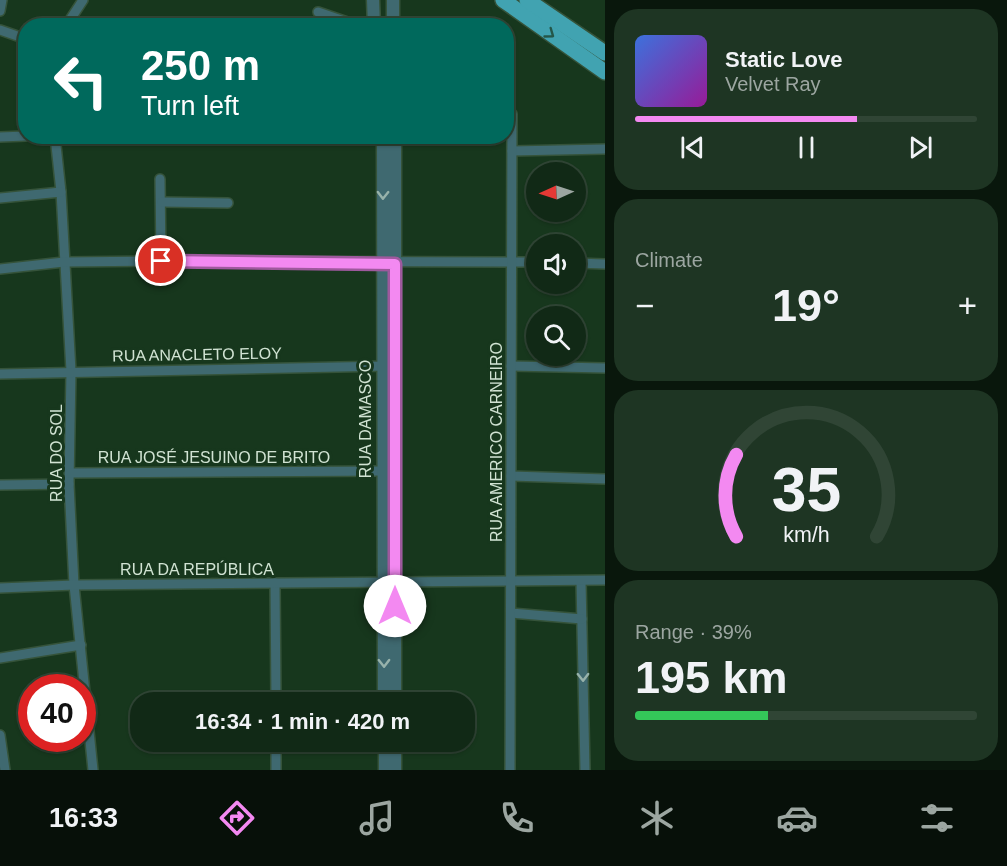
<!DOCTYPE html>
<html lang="en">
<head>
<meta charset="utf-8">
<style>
  body { margin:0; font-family:Arial,sans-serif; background:#1e3523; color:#f1f3f6; height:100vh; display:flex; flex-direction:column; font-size:22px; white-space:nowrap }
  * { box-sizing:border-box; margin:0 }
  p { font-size:20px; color:#9ca6a1 }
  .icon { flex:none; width:33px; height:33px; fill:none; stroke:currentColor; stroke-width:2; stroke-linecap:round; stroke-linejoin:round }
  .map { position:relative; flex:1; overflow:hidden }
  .details { display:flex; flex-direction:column; gap:9px; padding:9px; background:#09170c; width:402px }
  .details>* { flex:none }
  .banner { position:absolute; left:18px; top:18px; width:496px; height:126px; border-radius:24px; box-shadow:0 2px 4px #0004,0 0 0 2px #304535; background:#00695c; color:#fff; overflow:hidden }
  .needle { width:39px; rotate:267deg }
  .tools { position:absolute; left:526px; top:162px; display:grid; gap:12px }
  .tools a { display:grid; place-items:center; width:60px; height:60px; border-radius:50%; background:#112916; box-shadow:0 2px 4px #0004,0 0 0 2px #304535; font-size:30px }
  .speed { position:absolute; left:18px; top:674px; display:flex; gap:12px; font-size:30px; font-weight:700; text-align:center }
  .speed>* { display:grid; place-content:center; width:78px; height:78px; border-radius:50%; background:#112916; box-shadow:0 2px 4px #0004,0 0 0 2px #304535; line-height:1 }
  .speed .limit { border:9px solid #d22; background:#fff; color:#111 }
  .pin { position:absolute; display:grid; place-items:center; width:51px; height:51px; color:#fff; margin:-26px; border:3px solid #fff; border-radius:50%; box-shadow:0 2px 6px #0007 }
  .me { position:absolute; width:66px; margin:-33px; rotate:0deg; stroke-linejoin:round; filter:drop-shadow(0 0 4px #0008) }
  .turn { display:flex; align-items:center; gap:21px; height:126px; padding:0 24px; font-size:27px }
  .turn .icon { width:78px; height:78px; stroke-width:2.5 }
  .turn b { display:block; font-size:42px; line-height:51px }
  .big { font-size:45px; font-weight:800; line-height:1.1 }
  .details .card { flex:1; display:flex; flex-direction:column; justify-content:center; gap:9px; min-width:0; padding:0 21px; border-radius:24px; background:#1e3523 }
  .details .dial { align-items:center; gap:0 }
  .dial svg { height:156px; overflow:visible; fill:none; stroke:#304535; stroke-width:7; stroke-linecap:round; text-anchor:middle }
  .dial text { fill:#f1f3f6; stroke:none }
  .song { display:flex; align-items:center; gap:18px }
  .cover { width:72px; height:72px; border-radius:9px; background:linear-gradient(135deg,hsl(220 70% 55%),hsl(300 70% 35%)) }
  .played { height:6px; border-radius:3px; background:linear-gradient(90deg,#f389f1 65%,#304535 65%) }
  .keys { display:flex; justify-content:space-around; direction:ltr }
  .heat { display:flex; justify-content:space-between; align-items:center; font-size:33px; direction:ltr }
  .charge { height:9px; border-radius:4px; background:linear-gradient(90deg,#34c759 39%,#304535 0) }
  .trip { position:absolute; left:130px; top:692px; width:345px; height:60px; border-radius:24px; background:#112916; box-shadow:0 2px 4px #0004,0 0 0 2px #304535; font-weight:800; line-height:60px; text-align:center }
  .menu { display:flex; height:96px; justify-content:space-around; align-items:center; background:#071009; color:#9ca6a1 }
  .menu .icon { width:42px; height:42px }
  .menu .on { color:#f389f1 }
  .menu b { font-size:27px; color:#f1f3f6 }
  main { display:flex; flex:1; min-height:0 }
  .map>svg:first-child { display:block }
</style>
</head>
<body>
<main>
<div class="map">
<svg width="605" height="770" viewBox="0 0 605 770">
  <rect width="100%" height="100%" fill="#17371d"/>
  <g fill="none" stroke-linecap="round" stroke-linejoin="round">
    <g stroke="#35533a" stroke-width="12">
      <g id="minor">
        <polyline points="0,11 2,0"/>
        <polyline points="318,12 359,26"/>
        <polyline points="66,26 83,0"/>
        <polyline points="0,30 26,39"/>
        <polyline points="55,136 61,192 71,371 69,484 74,585 93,770"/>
        <polyline points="0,137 26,136"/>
        <polyline points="512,151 605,149"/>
        <polyline points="160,179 161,261"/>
        <polyline points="0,198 61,192"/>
        <polyline points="162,202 228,203"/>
        <polyline points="576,263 605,264"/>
        <polyline points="0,269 64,262 161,261 537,262"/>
        <polyline points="511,366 605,368"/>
        <polyline points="0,374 387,366"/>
        <polyline points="70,473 388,471"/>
        <polyline points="511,476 605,479"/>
        <polyline points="0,485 69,484"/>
        <polyline points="581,581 585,770"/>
        <polyline points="275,583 276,702"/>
        <polyline points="0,588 74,585 605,580"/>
        <polyline points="511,613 582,619"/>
        <polyline points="0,658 81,645"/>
        <polyline points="0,735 5,770"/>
        <polyline points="276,741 276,770"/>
        <polyline points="510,770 512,114"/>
      </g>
    </g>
    <g stroke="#35533a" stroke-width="15">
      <g id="tertiary">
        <polyline points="373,0 374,26"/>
        <polyline points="393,0 393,26"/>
        <polyline points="383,136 384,702"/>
        <polyline points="395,702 395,136"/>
        <polyline points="385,741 385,770"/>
        <polyline points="395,741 395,770"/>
      </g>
    </g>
    <g stroke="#35533a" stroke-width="18">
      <g id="primary">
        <polyline points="503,0 605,72"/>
        <polyline points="527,0 605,53"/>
      </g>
    </g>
    <use href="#minor" stroke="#3f6970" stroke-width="9"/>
    <use href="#tertiary" stroke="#3f6970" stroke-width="12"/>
    <use href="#primary" stroke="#41a3b1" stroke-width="15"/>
  </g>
  <defs><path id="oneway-chevron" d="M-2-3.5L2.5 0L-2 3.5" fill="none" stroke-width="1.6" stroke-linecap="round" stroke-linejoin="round" transform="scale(1.5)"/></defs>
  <use stroke="#245749" href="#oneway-chevron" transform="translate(550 34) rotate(36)"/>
  <g stroke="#97b2ab">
    <use href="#oneway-chevron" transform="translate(383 195) rotate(91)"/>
    <use href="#oneway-chevron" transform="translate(384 663) rotate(89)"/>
    <use href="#oneway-chevron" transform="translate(583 677) rotate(89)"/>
  </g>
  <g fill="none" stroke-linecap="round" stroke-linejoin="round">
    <g stroke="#9e599d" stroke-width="15">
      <polyline id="route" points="161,261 395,264 395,606"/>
    </g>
    <use href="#route" stroke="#f389f1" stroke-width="10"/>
  </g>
  <g text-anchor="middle" stroke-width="6" stroke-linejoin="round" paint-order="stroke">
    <g font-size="16" fill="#d1e3d3" stroke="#17371d">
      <text transform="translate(197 354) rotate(-1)" y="6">RUA ANACLETO ELOY</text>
      <text transform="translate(365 419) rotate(-90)" y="6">RUA DAMASCO</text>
      <text transform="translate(496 442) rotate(-90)" y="6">RUA AMERICO CARNEIRO</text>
      <text transform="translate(56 453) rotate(-90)" y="6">RUA DO SOL</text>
      <text x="214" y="463">RUA JOSÉ JESUINO DE BRITO</text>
      <text x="197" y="575">RUA DA REPÚBLICA</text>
    </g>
  </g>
</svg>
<div class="tools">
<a><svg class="needle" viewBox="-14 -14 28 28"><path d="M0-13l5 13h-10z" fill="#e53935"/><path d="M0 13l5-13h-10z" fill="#9ca6a1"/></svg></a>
<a><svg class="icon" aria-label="sound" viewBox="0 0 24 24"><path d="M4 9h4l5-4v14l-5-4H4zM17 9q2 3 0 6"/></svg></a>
<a><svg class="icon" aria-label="search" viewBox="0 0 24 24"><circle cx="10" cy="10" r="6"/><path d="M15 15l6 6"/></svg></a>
</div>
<div class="speed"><div class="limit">40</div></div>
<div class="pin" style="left:161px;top:261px;background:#d93025"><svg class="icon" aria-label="arrive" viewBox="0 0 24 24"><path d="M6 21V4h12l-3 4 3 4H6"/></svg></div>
<svg class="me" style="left:395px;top:606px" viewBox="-20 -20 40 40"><circle r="19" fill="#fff"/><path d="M0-13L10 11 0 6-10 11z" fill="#f389f1"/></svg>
<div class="trip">16:34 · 1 min · 420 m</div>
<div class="banner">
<div class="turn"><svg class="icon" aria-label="left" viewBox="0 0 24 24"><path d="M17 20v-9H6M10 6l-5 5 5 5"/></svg><div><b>250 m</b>Turn left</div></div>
</div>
</div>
<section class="details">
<div class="card">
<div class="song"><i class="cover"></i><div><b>Static Love</b><p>Velvet Ray</p></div></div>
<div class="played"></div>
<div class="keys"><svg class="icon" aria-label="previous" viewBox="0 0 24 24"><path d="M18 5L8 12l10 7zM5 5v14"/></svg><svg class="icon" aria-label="pause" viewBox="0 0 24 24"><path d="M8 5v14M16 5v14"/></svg><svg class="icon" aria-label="next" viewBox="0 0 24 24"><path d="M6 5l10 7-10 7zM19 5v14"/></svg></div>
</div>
<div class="card"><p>Climate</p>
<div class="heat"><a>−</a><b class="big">19°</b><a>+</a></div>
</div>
<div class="card dial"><svg viewBox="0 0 100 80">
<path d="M14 69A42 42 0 1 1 86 69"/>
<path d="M14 69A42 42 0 0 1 14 27" stroke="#f389f1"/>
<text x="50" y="56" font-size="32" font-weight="700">35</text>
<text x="50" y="72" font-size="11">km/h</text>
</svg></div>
<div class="card"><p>Range · 39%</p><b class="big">195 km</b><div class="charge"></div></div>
</section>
</main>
<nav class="menu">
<b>16:33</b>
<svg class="icon on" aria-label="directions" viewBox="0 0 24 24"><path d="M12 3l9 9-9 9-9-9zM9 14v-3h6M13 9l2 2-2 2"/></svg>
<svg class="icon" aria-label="music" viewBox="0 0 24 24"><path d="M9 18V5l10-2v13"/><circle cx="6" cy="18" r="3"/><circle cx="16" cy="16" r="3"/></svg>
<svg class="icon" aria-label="phone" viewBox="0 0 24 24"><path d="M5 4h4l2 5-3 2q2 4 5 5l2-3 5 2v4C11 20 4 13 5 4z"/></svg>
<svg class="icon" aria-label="climate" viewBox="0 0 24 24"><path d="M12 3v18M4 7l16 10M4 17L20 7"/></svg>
<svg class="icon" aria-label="car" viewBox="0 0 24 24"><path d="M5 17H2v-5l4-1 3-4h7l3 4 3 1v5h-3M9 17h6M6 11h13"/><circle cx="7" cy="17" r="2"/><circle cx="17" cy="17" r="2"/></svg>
<svg class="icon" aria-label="filters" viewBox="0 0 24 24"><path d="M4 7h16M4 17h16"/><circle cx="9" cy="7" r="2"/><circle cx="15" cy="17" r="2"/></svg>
</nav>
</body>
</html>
